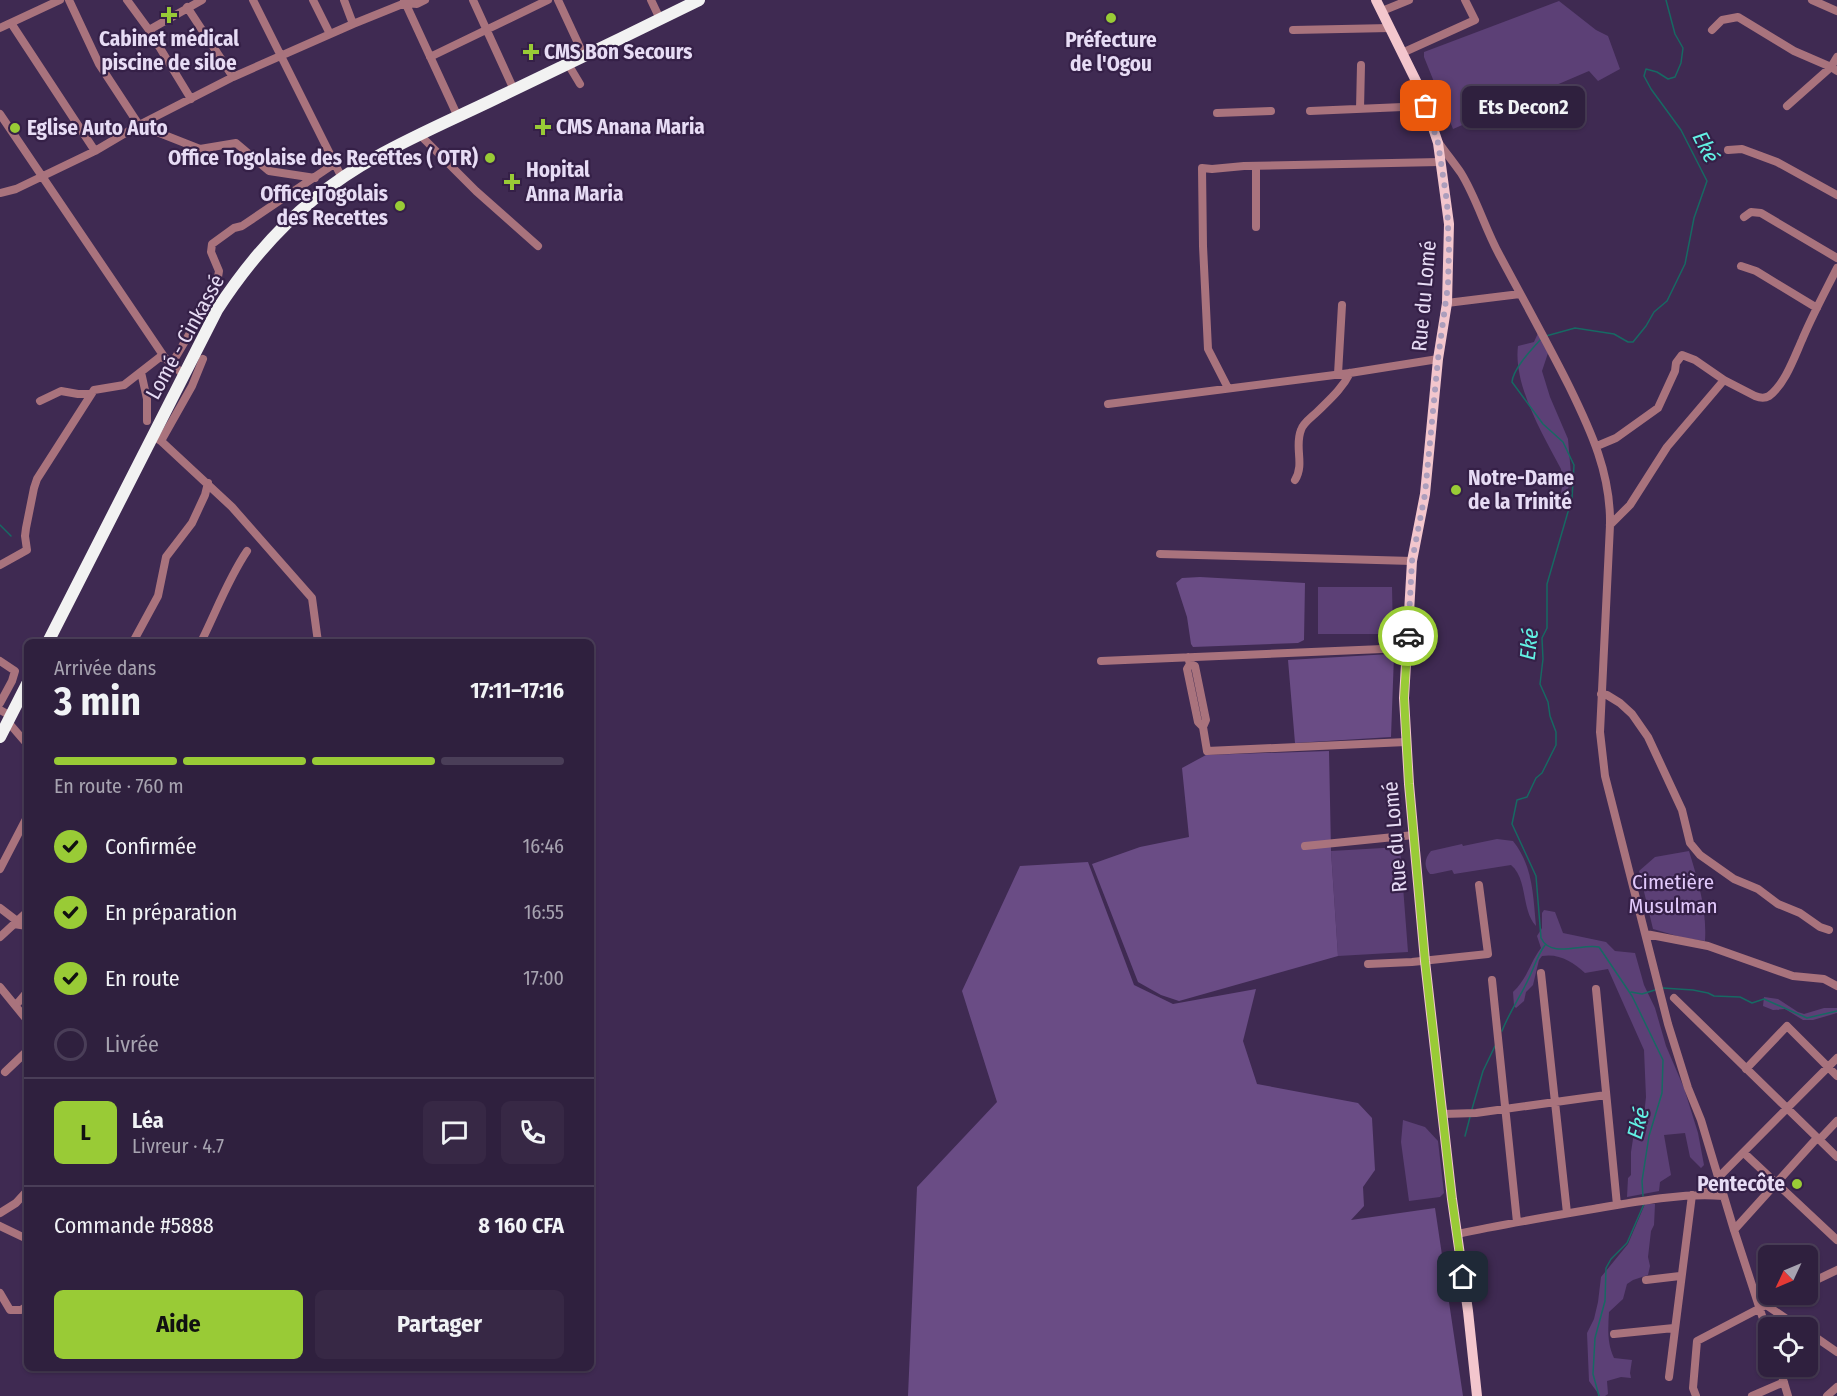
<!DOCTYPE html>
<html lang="fr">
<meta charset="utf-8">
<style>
:root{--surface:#2f203e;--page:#372845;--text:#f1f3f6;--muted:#a7a3b0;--line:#4a3e58;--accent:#99cb36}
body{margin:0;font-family:"Fira Sans Condensed",sans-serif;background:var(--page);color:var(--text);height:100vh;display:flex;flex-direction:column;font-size:22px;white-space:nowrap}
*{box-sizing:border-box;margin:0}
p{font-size:20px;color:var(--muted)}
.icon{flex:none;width:33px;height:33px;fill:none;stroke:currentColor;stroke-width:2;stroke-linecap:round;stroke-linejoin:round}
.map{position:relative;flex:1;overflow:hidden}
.details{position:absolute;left:24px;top:639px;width:570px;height:732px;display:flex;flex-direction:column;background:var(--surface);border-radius:9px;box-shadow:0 2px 4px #0004,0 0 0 2px var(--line)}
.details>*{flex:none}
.needle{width:39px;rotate:226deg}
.tools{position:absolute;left:1758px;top:1245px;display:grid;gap:12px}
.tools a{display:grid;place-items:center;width:60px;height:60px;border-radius:9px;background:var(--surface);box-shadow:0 2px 4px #0004,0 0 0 2px var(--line);font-size:30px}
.pin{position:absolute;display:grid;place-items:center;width:51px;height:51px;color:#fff;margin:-26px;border-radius:12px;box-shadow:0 3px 9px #0006}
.courier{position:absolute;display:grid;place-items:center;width:60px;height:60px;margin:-30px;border:4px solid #99cb36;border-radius:50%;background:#fff;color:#222;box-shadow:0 2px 8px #0007}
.bubble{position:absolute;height:42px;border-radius:9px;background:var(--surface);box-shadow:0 2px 4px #0004,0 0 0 2px var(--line);font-size:20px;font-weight:700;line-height:42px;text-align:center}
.head em{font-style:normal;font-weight:700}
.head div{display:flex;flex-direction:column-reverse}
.head{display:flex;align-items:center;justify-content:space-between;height:102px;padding:0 30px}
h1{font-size:39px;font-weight:700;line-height:45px}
.bar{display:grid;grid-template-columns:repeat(4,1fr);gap:9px 6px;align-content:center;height:72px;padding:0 30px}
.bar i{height:8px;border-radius:4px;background:var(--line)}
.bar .selected{background:var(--accent)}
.bar p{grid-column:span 4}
.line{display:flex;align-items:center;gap:15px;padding:0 30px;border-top:2px solid var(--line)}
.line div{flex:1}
.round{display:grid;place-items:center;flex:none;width:63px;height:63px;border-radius:9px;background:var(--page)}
ol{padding:0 30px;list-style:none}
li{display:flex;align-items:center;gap:18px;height:66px}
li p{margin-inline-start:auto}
li .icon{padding:6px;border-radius:50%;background:var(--accent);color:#111;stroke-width:4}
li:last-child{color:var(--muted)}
li i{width:33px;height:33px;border:3px solid var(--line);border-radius:50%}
.button{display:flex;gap:12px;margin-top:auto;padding:12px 30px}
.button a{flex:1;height:69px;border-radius:9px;background:var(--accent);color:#111;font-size:24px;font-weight:700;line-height:69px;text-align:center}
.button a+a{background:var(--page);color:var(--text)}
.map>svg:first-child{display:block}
.green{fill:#5c4076}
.forest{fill:#6a4c85}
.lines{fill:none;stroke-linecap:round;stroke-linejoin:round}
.stream{stroke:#176963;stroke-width:1.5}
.minor{stroke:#a9737d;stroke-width:8}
.major{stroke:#f3c6cd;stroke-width:10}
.highway{stroke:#f2f2f2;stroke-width:12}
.done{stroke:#ac9ebc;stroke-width:6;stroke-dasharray:0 10.8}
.route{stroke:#99cb36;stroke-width:8}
.poi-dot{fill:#99cb36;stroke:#352047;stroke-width:2}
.labels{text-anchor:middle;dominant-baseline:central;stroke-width:4.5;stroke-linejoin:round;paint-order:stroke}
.poi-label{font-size:21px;font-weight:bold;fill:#e7dcf5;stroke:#352047;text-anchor:start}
.street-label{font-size:21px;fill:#e7dcf5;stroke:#352047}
.park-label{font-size:21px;fill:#e2c9fc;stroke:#352047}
.water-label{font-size:22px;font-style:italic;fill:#62f2e5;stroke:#352047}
</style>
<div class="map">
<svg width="1837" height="1396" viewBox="0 0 1837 1396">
<rect width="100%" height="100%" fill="#3f2a52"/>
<path class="green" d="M 1559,1 L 1596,30 L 1608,36 L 1620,69 L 1598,81 L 1589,71 L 1453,129 L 1424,57 L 1424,52 Z
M 1538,333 L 1548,353 L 1542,371 L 1550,397 L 1568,439 L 1571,474 L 1567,495 L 1561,493 L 1563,480 L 1561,469 C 1543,435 1513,385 1518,346 L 1534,342 Z
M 1318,587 L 1392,587 L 1393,634 L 1318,634 Z
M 1497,839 L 1513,841 C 1533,866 1533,895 1536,926 C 1521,910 1528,879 1511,865 L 1454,874 L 1452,870 L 1433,874 L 1430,874 C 1423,866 1425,858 1431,851 L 1462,844 L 1463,846 Z
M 1400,847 L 1408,952 L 1338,956 L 1331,851 Z
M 1689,851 C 1698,881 1707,909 1705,941 L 1684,938 L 1653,929 L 1639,871 L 1655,857 Z
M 1544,910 L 1555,912 L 1563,933 L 1606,942 L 1615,951 L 1635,953 L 1644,985 L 1655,1008 L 1666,1046 L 1684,1088 L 1698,1133 L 1704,1165 L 1701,1168 L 1690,1157 L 1685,1133 L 1664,1135 L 1671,1175 L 1660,1182 L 1659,1191 L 1627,1197 L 1628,1178 L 1631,1175 L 1631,1152 L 1635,1126 L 1646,1125 L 1647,1117 L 1644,1115 L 1646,1097 L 1644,1050 L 1608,969 L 1585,973 C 1573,962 1559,953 1542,956 L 1539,960 L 1533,985 L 1526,992 L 1524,1001 L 1516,1008 L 1514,1006 L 1513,992 C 1528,978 1529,964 1541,948 L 1537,936 L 1542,928 L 1542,913 Z
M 1764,997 L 1778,999 L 1798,1012 L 1804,1014 L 1824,1008 L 1837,1008 L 1837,1013 L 1813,1020 L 1803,1020 L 1785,1009 L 1773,1010 L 1763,1006 Z
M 1403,1120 L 1425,1127 L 1438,1141 L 1444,1193 L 1440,1197 L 1409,1201 L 1401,1142 Z
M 1645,1204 L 1655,1204 L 1654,1225 L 1651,1231 L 1648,1257 L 1650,1266 L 1648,1275 L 1633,1280 L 1627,1284 L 1623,1299 L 1609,1312 C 1608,1329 1607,1343 1614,1358 L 1632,1360 L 1630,1373 L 1631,1378 L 1621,1377 L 1607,1381 L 1608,1394 L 1605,1396 L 1600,1396 L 1589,1381 L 1587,1333 L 1594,1319 L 1598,1302 L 1601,1277 L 1628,1244 Z"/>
<path class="forest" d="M 1200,577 L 1305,583 L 1304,640 L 1298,643 L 1193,647 L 1191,644 L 1187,617 L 1176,583 L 1182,578 Z
M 1390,654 L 1394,655 L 1391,737 L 1295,743 L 1288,660 Z
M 1329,751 L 1331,851 L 1338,956 L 1179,1001 L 1161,995 L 1138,982 L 1092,864 L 1140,847 L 1189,837 L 1182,768 L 1206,755 Z
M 1088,862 L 1134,985 L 1173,1004 L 1256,989 L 1243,1041 L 1257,1084 L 1358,1103 L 1372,1118 L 1375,1170 L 1363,1187 L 1364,1206 L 1351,1220 L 1435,1208 L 1463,1396 L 908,1396 L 917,1187 L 997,1102 L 962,991 L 1020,866 Z"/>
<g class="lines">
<path class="stream" d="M 1546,336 L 1575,328 L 1614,334 L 1628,342 L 1633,342 L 1646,326 L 1654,312 L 1667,301 L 1685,264 L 1694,218 L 1707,181 L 1681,130 L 1651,89 L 1644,76 L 1646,69 L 1657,72 L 1668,79 L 1675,77 L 1681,63 L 1683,48 L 1675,34 L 1666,0
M 1540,340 C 1531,350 1513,369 1512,382 L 1543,424 L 1563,442 L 1574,465 L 1572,498 L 1547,584 L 1547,628 L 1542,638 L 1543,659 L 1540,684 L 1548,702 L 1550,716 L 1556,732 L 1556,745 L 1542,773 L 1536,778 L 1527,797 L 1517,800 L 1512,824 L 1536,876 L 1541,938 C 1551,959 1582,943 1599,947 L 1632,996 L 1663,1060 L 1662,1093 L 1649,1136 L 1642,1181 L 1643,1196
M 0,525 L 11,536
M 1663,988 L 1693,990 L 1708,993 L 1714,996 L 1740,997 L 1752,1003 L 1764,999 L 1807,1018 L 1837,1011
M 1631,992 L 1642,994 L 1655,990
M 1502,1031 C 1509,1013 1520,997 1528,980 C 1534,968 1537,956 1545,945
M 1472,1109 L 1483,1071 L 1495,1046
M 1465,1136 L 1470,1117
M 1599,1396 L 1593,1374 L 1595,1338 L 1605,1301 L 1606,1268 L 1611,1259 L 1627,1243 L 1644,1204"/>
<path class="minor" d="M 69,0 L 99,64 L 139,125 L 200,149 L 236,143 L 269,171 L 315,178
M 127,0 L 149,30 L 191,99
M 253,0 L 342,178
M 313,0 L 330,34
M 344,0 L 353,24
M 404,0 L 458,117
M 473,0 L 514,90
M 558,0 L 584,56
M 651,0 L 660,19
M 1812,0 L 1837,11
M 187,7 L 233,77
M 1382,11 L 1409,0
M 11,23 L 95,151
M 0,28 L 60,0
M 149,30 L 202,0
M 1293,30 L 1390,28
M 1712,30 L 1722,20 L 1738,17 L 1794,51 L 1831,67 L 1837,71
M 1402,53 L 1475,20 L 1465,0
M 430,57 L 548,0
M 568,64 L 580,84
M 1787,106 L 1831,67 L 1837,57
M 1360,109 L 1361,65
M 1310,111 L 1426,106
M 1217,113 L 1271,111
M 0,114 L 165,358 L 184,375
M 420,135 L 476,191 L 538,246
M 1439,143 C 1446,153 1454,163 1461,173 C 1477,199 1485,229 1500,256 C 1523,299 1547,342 1569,386 C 1591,431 1611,474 1610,525 L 1600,732 L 1605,776 L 1668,1024 L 1688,1088 L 1701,1120 L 1734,1230 L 1768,1334
M 1728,150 L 1742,149 L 1777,162 L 1837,195
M 1256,166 L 1256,227
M 0,193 L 16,189 L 95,151 L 139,125 L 233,77 L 353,24 L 405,3 L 417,4 L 425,0
M 1744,217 L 1751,212 L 1761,213 L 1837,258
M 1741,266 L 1756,271 L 1817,308
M 1447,303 L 1520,294
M 171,365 L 216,289 L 219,271 L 211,252 L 212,244 L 234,228 L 242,226 L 334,164
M 141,372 L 147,399 L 147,421
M 1338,374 L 1342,305
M 1228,388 L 1208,349 L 1203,246 L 1202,168 L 1212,169 L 1244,166 L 1440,162
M 40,401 L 61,391 L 78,394 L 91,394
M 1108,404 L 1350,373 L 1438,359
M 153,436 L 161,441 L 232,507 L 312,598 L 318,642
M 161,441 L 192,386 L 203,359
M 1597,446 L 1616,438 L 1658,408 L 1675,371 L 1676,363 L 1682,355 L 1695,360 L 1724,380 L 1755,396 C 1760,398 1764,399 1769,396 C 1785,384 1794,358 1802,340 C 1812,316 1825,292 1837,268
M 1295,480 C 1305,464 1294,447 1301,430 C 1303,423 1312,417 1317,412 C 1329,400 1342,389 1350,373
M 1610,525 L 1630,505 L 1667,447 L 1724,380
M 1160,554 L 1412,561
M 0,565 L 27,550 L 25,536 L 26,528 L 34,488 L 37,479 L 94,390 L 124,385 L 160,357 L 165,358
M 133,642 L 158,596 L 166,557 L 192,523 L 205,495 L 208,483
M 201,642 C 216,612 228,579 247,551
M 1188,657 L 1190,664 L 1195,666 L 1206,720 L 1203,727 L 1207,751 L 1406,742
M 0,661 L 15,671 L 12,681 L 0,703
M 1101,661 L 1406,648
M 1190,664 L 1187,669 L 1198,722 L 1203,727
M 1601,694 L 1607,695 L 1620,703 L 1632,714 L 1648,737 L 1682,810 L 1690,843 L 1700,855 L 1734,879 L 1758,889 L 1778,904 L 1800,913 L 1820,927 L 1829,930
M 0,710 L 11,716
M 8,722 L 27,744
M 1305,846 L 1414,835
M 0,869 L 27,817
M 0,908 L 17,921
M 14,924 L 27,926
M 1646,934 L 1708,946 L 1793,976 L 1824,979 L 1837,986
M 0,937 L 27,912
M 1368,964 L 1412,962 L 1488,954 L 1479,885
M 1541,973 L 1567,1213
M 1492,980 L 1517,1222
M 0,987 L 27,1020
M 1596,989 L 1617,1205
M 1674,998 L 1837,1157
M 16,1005 L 27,992
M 1746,1069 L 1787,1026 L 1837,1076
M 5,1072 L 27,1051
M 1443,1114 L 1476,1113 L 1606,1095
M 1819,1140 L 1837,1121
M 1744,1153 L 1837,1240
M 1702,1194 L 1837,1058
M 0,1213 L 16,1203 L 27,1191
M 0,1226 L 27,1239
M 1734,1230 L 1817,1138
M 1457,1234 C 1504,1224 1552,1216 1599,1208 C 1640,1201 1681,1193 1723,1196
M 1646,1280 L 1680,1276
M 1808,1284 L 1837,1270
M 0,1293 L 10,1310 L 21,1310 L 27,1306
M 1766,1305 L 1800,1328
M 1808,1332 L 1837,1352
M 1614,1334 L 1674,1328
M 1779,1366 L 1788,1396
M 1669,1377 L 1692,1195
M 1696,1396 L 1693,1388 L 1697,1341 L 1787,1294
M 1752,1396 L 1784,1382
M 1827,1396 L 1837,1387"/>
<path class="major" d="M 1376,0 L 1420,89 L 1438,143 L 1449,224 L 1447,303 L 1438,359 L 1425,494 L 1412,561 L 1404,698 L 1409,784 L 1425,961 L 1452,1199 L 1468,1311 L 1477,1396"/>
<path class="highway" d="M 48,642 L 217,310 C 257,248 310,193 376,157 C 417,134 460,116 503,95 C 568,64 634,32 699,0
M 0,737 L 27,684"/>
</g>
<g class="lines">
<path class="done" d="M 1408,636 L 1412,561 L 1425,494 L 1438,359 L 1448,285 L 1449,249 L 1447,202 L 1438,143 L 1426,106"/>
<path class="route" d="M 1408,636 L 1404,698 L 1409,784 L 1425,961 L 1452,1199 L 1463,1277"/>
</g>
<g class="poi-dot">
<path d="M166 6h6v6h6v6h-6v6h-6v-6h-6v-6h6z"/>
<circle cx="1111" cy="18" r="6"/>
<path d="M528 43h6v6h6v6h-6v6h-6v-6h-6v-6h6z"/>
<path d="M540 118h6v6h6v6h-6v6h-6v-6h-6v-6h6z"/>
<circle cx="15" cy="128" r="6"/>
<circle cx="490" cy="158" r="6"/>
<path d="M509 173h6v6h6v6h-6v6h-6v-6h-6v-6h6z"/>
<circle cx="400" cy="206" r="6"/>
<circle cx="1456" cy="490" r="6"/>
<circle cx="1797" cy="1184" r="6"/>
</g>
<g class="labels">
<g class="poi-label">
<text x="169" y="39" text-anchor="middle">Cabinet médical<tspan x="169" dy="24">piscine de siloe</tspan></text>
<text x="1111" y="40" text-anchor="middle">Préfecture<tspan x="1111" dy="24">de l'Ogou</tspan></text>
<text x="544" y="52">CMS Bon Secours</text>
<text x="556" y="127">CMS Anana Maria</text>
<text x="27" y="128">Eglise Auto Auto</text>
<text x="478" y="158" text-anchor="end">Office Togolaise des Recettes ( OTR)</text>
<text x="526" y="170">Hopital<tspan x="526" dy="24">Anna Maria</tspan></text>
<text x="388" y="194" text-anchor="end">Office Togolais<tspan x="388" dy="24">des Recettes</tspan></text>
<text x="1468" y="478">Notre-Dame<tspan x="1468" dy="24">de la Trinité</tspan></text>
<text x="1785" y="1184" text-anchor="end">Pentecôte</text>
</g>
<g class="street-label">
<text transform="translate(1424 296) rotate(-85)">Rue du Lomé</text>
<text transform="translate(185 337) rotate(-61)">Lomé - Cinkassé</text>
<text transform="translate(1395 837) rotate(-95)">Rue du Lomé</text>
</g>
<g class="park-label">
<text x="1673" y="882">Cimetière<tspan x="1673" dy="24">Musulman</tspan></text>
</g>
<g class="water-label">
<text transform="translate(1706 147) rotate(63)">Eké</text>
<text transform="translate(1529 644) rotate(-83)">Eké</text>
<text transform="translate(1638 1123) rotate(-75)">Eké</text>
</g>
</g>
</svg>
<div class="tools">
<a><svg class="needle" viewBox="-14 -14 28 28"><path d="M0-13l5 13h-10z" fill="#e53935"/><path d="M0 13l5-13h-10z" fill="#a7a3b0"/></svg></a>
<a><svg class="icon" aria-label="locate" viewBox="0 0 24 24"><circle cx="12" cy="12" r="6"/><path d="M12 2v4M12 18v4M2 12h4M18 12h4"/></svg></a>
</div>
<div class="pin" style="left:1426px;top:106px;background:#ea580c"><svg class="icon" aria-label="bag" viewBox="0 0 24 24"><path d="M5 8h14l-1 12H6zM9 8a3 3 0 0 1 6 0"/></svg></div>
<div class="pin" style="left:1463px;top:1277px;background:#1f2937"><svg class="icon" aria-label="home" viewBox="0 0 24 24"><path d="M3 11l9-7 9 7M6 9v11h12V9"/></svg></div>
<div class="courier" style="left:1408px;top:636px"><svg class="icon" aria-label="car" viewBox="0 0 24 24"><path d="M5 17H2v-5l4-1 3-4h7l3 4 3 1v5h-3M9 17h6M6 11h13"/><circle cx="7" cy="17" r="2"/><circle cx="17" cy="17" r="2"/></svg></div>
<div class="bubble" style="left:1462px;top:86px;width:123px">Ets Decon2</div>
<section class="details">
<div class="head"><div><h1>3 min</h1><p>Arrivée dans</p></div><em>17:11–17:16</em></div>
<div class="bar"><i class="selected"></i><i class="selected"></i><i class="selected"></i><i></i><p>En route · 760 m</p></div>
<ol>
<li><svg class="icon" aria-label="check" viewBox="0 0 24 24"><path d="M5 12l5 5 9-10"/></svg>Confirmée<p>16:46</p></li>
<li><svg class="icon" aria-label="check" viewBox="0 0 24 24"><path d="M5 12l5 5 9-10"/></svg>En préparation<p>16:55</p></li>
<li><svg class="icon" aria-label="check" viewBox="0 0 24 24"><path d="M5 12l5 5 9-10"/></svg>En route<p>17:00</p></li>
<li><i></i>Livrée</li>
</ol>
<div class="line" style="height:108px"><b class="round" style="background:var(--accent);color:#111">L</b><div><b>Léa</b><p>Livreur · 4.7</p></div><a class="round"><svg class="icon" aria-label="chat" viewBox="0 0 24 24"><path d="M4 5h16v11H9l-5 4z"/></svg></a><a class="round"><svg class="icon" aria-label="phone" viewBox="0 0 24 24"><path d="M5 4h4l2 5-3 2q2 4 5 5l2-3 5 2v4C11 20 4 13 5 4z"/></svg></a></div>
<div class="line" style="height:78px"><div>Commande #5888</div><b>8 160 CFA</b></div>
<div class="button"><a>Aide</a><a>Partager</a></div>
</section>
</div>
